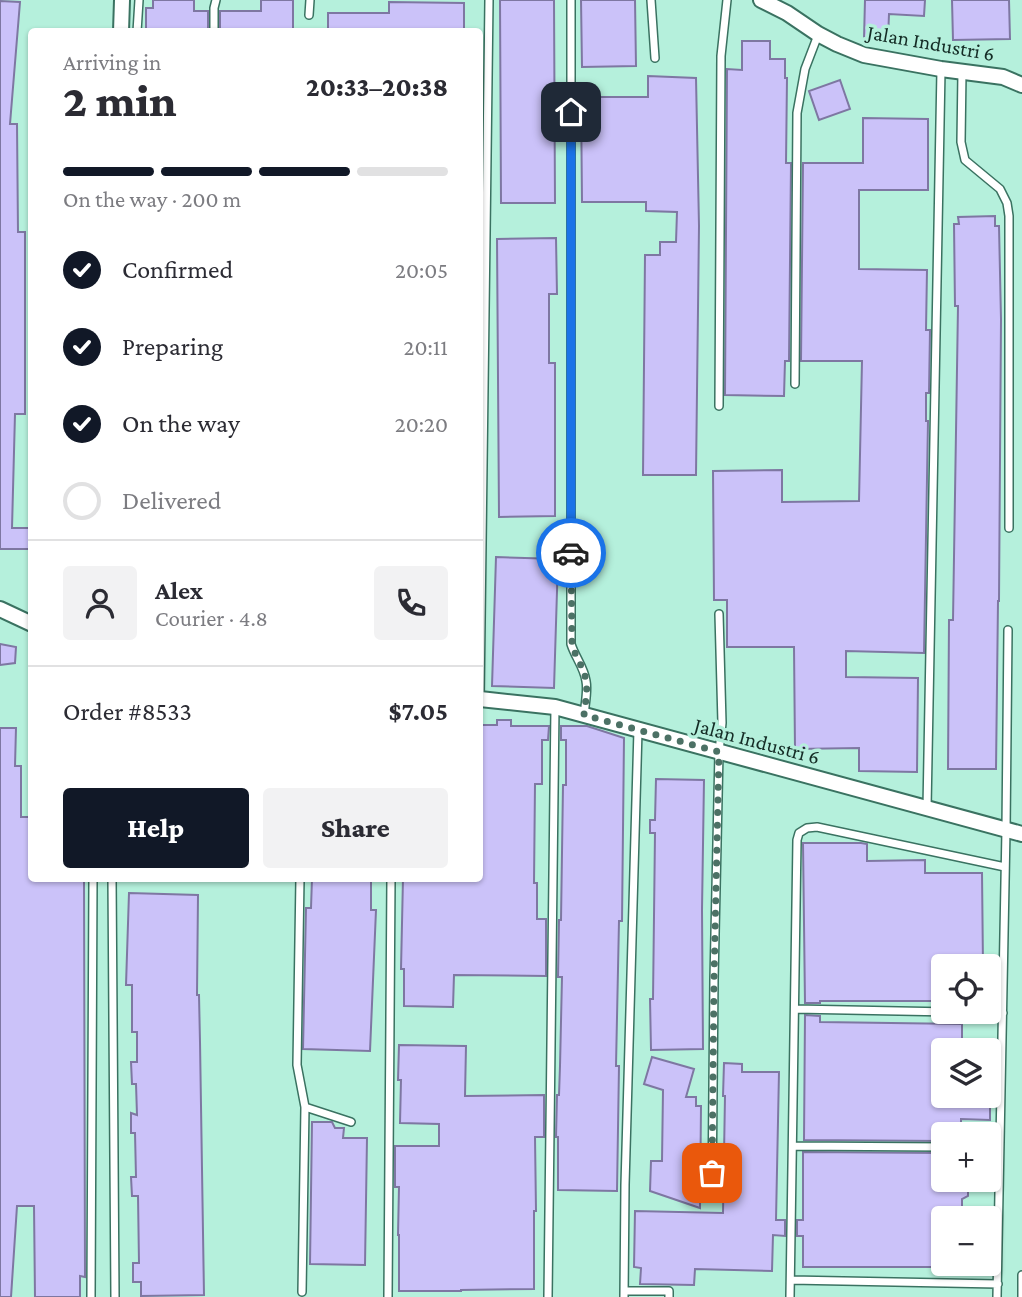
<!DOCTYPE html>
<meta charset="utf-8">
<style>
:root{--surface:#fff;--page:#f2f2f3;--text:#2b2b33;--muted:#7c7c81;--line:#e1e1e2;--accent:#111827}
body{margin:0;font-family:"Crimson Pro",serif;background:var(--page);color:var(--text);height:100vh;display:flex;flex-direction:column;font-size:26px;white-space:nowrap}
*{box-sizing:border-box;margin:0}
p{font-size:23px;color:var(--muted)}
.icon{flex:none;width:38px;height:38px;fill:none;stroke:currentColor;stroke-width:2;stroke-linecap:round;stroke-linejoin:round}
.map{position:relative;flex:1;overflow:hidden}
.details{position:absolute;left:28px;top:28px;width:455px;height:854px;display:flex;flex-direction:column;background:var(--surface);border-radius:7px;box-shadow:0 2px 5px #0004}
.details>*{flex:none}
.tools{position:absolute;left:931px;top:954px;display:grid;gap:14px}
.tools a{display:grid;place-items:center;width:70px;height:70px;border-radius:7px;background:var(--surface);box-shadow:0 2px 5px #0004;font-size:35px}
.pin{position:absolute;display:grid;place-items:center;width:60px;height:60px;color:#fff;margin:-30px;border-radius:14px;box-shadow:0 4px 10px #0006}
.courier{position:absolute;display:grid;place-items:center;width:70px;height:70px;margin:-35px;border:5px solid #1a73e8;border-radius:50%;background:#fff;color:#222;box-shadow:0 2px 9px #0007}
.overview em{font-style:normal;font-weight:800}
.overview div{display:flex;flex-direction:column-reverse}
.overview{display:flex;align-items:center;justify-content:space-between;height:119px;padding:0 35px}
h1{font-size:46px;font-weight:800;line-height:52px}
.bar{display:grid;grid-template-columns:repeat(4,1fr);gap:10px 7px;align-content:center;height:84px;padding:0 35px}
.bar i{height:9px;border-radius:5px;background:var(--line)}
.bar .current{background:var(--accent)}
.bar p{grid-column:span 4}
.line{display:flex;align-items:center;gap:18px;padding:0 35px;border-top:2px solid var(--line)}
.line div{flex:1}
.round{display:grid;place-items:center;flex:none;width:74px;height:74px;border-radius:7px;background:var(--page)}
ol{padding:0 35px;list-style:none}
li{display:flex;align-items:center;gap:21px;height:77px}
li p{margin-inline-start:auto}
li .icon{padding:7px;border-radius:50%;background:var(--accent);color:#fff;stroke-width:4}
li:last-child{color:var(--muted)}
li i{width:38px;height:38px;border:4px solid var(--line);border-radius:50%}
.cta{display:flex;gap:14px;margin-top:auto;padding:14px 35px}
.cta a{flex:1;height:80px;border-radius:7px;background:var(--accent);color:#fff;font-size:28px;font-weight:800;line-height:80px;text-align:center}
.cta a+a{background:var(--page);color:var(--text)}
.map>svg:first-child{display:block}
.building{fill:#cbc2f9;stroke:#7e77a2;stroke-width:2}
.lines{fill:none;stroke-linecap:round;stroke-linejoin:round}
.lane-casing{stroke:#3a7261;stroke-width:10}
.street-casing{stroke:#3a7261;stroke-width:18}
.lane{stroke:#fff;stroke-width:7}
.street{stroke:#fff;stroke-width:14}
.done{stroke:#4c7165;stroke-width:7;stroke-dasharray:0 12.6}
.route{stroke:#1a73e8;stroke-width:9}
.labels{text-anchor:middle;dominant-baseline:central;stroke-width:7;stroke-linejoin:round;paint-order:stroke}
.street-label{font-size:21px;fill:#142c25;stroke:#b5f0dc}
</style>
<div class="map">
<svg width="1022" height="1297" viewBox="0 0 1022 1297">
<rect width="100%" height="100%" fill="#b5f0dc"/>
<path class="building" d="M 153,0 L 194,0 L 194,11 L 208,11 L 208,32 L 146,32 L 146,8 L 153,8 Z
M 261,0 L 293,0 L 293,32 L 220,32 L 220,11 L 261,11 Z
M 500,0 L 554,0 L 555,203 L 501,203 Z
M 581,0 L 635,0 L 636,66 L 582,67 Z
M 865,0 L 925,0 L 924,16 L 889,14 L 888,39 L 864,39 Z
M 952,0 L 1009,0 L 1010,39 L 953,40 Z
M 0,1 L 20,2 L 10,124 L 17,124 L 18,232 L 25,232 L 25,414 L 15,414 L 12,528 L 32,528 L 32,549 L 0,549 Z
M 389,2 L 464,3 L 464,32 L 328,32 L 328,13 L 389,13 Z
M 742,41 L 770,41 L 770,59 L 785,59 L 785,78 L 787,78 L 786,163 L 791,163 L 789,361 L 785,361 L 784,396 L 725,395 L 727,69 L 742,70 Z
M 648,76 L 696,78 L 699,226 L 696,475 L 643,475 L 645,255 L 660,255 L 660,242 L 676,242 L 677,212 L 646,211 L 646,202 L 582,202 L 581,97 L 648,97 Z
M 840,80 L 850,109 L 819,120 L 809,91 Z
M 863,118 L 928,119 L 928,190 L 859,190 L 859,269 L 927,270 L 926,330 L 930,330 L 929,393 L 926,393 L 926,421 L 928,421 L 924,653 L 846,651 L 846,677 L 918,678 L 917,772 L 859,771 L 859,748 L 795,749 L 794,647 L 727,647 L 727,600 L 714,600 L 713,471 L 782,470 L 782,502 L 859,501 L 862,361 L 801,361 L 803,163 L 863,163 Z
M 995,216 L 995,226 L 999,226 L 1001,319 L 999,601 L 998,601 L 996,769 L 948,769 L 949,620 L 953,620 L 958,306 L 955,306 L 954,224 L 959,224 L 958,217 Z
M 556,238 L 557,294 L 549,294 L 549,363 L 555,363 L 555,516 L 499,517 L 497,239 Z
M 496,557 L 558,559 L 554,688 L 492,686 Z
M 0,644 L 16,647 L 15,663 L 0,665 Z
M 497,720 L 511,720 L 511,726 L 549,726 L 548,740 L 542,740 L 542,784 L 535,784 L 534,883 L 537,883 L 537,919 L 546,919 L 546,976 L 454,975 L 453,1007 L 404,1006 L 404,969 L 401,969 L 403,878 L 480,878 L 480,725 L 497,725 Z
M 561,726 L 587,726 L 624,738 L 622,921 L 619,921 L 616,1066 L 619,1066 L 617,1191 L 558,1190 L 558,1137 L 556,1137 L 557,1095 L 559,1095 L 560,1066 L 562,977 L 558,977 L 559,920 L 561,920 L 563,785 L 566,785 L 566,740 L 561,740 Z
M 0,728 L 16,728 L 15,766 L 21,766 L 21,817 L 32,817 L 32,878 L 84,878 L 85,1277 L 80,1276 L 80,1297 L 35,1297 L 34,1206 L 17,1206 L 11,1297 L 0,1297 Z
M 656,779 L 704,780 L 702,910 L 703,1049 L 651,1050 L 650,999 L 653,999 L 655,833 L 650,833 L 650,820 L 655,820 Z
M 803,843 L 861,843 L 867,844 L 867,861 L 925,860 L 925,873 L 982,873 L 983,966 L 943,966 L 943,1001 L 820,1001 L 820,1003 L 805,1003 Z
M 312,878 L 371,878 L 371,910 L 376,910 L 370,1051 L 303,1049 L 306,908 L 311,908 Z
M 129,893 L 198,895 L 197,995 L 199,995 L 200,1042 L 204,1295 L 141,1296 L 141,1282 L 133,1282 L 133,1263 L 139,1263 L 138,1196 L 132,1196 L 131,1177 L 136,1177 L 135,1133 L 131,1133 L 131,1113 L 137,1115 L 136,1084 L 132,1084 L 131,1062 L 137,1062 L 137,1032 L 132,1032 L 132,985 L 126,985 Z
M 805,1015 L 820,1016 L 820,1022 L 962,1024 L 962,1050 L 943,1050 L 943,1096 L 961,1096 L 961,1100 L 990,1100 L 990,1120 L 961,1119 L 961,1134 L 943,1134 L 943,1141 L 804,1140 Z
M 399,1045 L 466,1046 L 465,1096 L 544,1095 L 544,1137 L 535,1137 L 536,1211 L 534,1211 L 534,1289 L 461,1290 L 461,1291 L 399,1291 L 399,1235 L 398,1235 L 399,1187 L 395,1187 L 395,1146 L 439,1146 L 439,1124 L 400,1123 L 401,1080 L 398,1080 Z
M 652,1057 L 694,1069 L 686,1097 L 696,1097 L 696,1106 L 701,1106 L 700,1208 L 650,1191 L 651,1161 L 662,1161 L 663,1090 L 644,1084 Z
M 724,1063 L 742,1064 L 742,1072 L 779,1072 L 776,1220 L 785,1220 L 785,1236 L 773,1235 L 772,1271 L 695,1269 L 694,1285 L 640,1284 L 641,1268 L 634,1267 L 635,1211 L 723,1213 L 725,1096 L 723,1096 Z
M 312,1122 L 332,1122 L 335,1128 L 344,1128 L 343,1138 L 367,1138 L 365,1265 L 310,1264 Z
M 803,1152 L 943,1153 L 943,1180 L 968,1180 L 968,1196 L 962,1199 L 962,1218 L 943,1218 L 943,1267 L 803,1267 L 803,1236 L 797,1236 L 797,1220 L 803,1220 Z"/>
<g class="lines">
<g class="lane-casing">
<path id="lane" d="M 571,0 L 571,644 C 575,657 584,667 586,681 C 588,691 585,704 584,715
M 651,0 L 655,58
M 309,15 L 310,0
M 137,32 L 139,0
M 214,32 L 214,8 L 216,0
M 962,72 L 961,142 L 965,160 L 1000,189 L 1007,203 L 1009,216 L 1009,528
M 795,384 L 797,113 L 805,69 L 818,35
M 719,406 L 721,56 L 727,0
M 480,698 L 489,0
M 927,808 L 941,70
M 112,878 L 115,1297
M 300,878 L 297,1065 L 305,1107 L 302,1292
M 795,1009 L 1003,1013
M 305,1107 L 351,1122
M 793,1146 L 943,1147
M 712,1197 L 714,980 L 719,752 L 722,723 L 719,614
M 791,1280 L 998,1284
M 624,1291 L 669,1291 L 669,1297
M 91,1297 L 93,878
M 388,1297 L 391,878
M 548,1297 L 555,707
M 624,1297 L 625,1185 L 638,730
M 790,1297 L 797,840 L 799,833 L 807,828 L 817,827 L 1005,867
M 997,1297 L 1006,830 L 1008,630
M 1022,1297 L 1022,1275"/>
</g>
<g class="street-casing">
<path id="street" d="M 761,0 L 787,13 L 818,34 L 837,44 L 864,55 L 941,69 L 1003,77 L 1022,85
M 121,32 L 122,0
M 0,609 L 32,624
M 480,699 L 555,707 L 1022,834"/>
</g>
<use href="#lane" class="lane"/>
<use href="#street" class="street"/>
</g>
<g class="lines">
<path class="done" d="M 571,553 L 572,644 C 575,657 584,667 586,681 C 588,691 585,704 584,715 L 719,752 L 714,980 L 712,1173"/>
<path class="route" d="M 571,112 L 571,553"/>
</g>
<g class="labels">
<g class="street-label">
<text transform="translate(931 43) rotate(10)">Jalan Industri 6</text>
<text transform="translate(757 741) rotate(15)">Jalan Industri 6</text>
</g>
</g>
</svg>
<div class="tools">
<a><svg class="icon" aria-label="locate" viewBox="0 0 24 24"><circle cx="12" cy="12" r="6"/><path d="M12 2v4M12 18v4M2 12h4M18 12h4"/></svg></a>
<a><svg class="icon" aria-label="layers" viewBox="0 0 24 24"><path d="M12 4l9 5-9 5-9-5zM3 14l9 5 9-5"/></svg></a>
<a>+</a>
<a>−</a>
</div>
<div class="pin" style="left:712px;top:1173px;background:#ea580c"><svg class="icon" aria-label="bag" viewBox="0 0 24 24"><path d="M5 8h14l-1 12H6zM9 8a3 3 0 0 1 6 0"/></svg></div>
<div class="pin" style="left:571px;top:112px;background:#1f2937"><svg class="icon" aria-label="home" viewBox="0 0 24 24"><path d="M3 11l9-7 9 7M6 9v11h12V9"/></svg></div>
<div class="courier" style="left:571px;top:553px"><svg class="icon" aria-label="car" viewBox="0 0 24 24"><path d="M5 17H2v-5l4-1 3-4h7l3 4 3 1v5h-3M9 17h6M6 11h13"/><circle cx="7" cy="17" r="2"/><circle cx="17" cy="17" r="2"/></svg></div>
<section class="details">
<div class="overview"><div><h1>2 min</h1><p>Arriving in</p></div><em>20:33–20:38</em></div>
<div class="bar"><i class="current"></i><i class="current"></i><i class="current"></i><i></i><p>On the way · 200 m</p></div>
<ol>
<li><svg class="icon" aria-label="check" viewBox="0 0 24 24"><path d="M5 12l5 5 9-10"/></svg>Confirmed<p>20:05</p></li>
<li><svg class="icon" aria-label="check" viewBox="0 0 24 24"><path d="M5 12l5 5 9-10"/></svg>Preparing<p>20:11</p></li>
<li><svg class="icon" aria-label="check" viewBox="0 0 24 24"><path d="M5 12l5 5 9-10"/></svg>On the way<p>20:20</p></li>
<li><i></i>Delivered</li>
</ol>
<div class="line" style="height:126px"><a class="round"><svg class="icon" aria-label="person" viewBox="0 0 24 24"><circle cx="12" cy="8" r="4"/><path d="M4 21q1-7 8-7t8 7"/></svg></a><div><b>Alex</b><p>Courier · 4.8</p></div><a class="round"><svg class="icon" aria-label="phone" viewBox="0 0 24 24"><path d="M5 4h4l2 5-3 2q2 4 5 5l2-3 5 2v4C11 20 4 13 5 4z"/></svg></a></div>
<div class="line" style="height:91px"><div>Order #8533</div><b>$7.05</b></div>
<div class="cta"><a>Help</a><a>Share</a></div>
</section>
</div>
